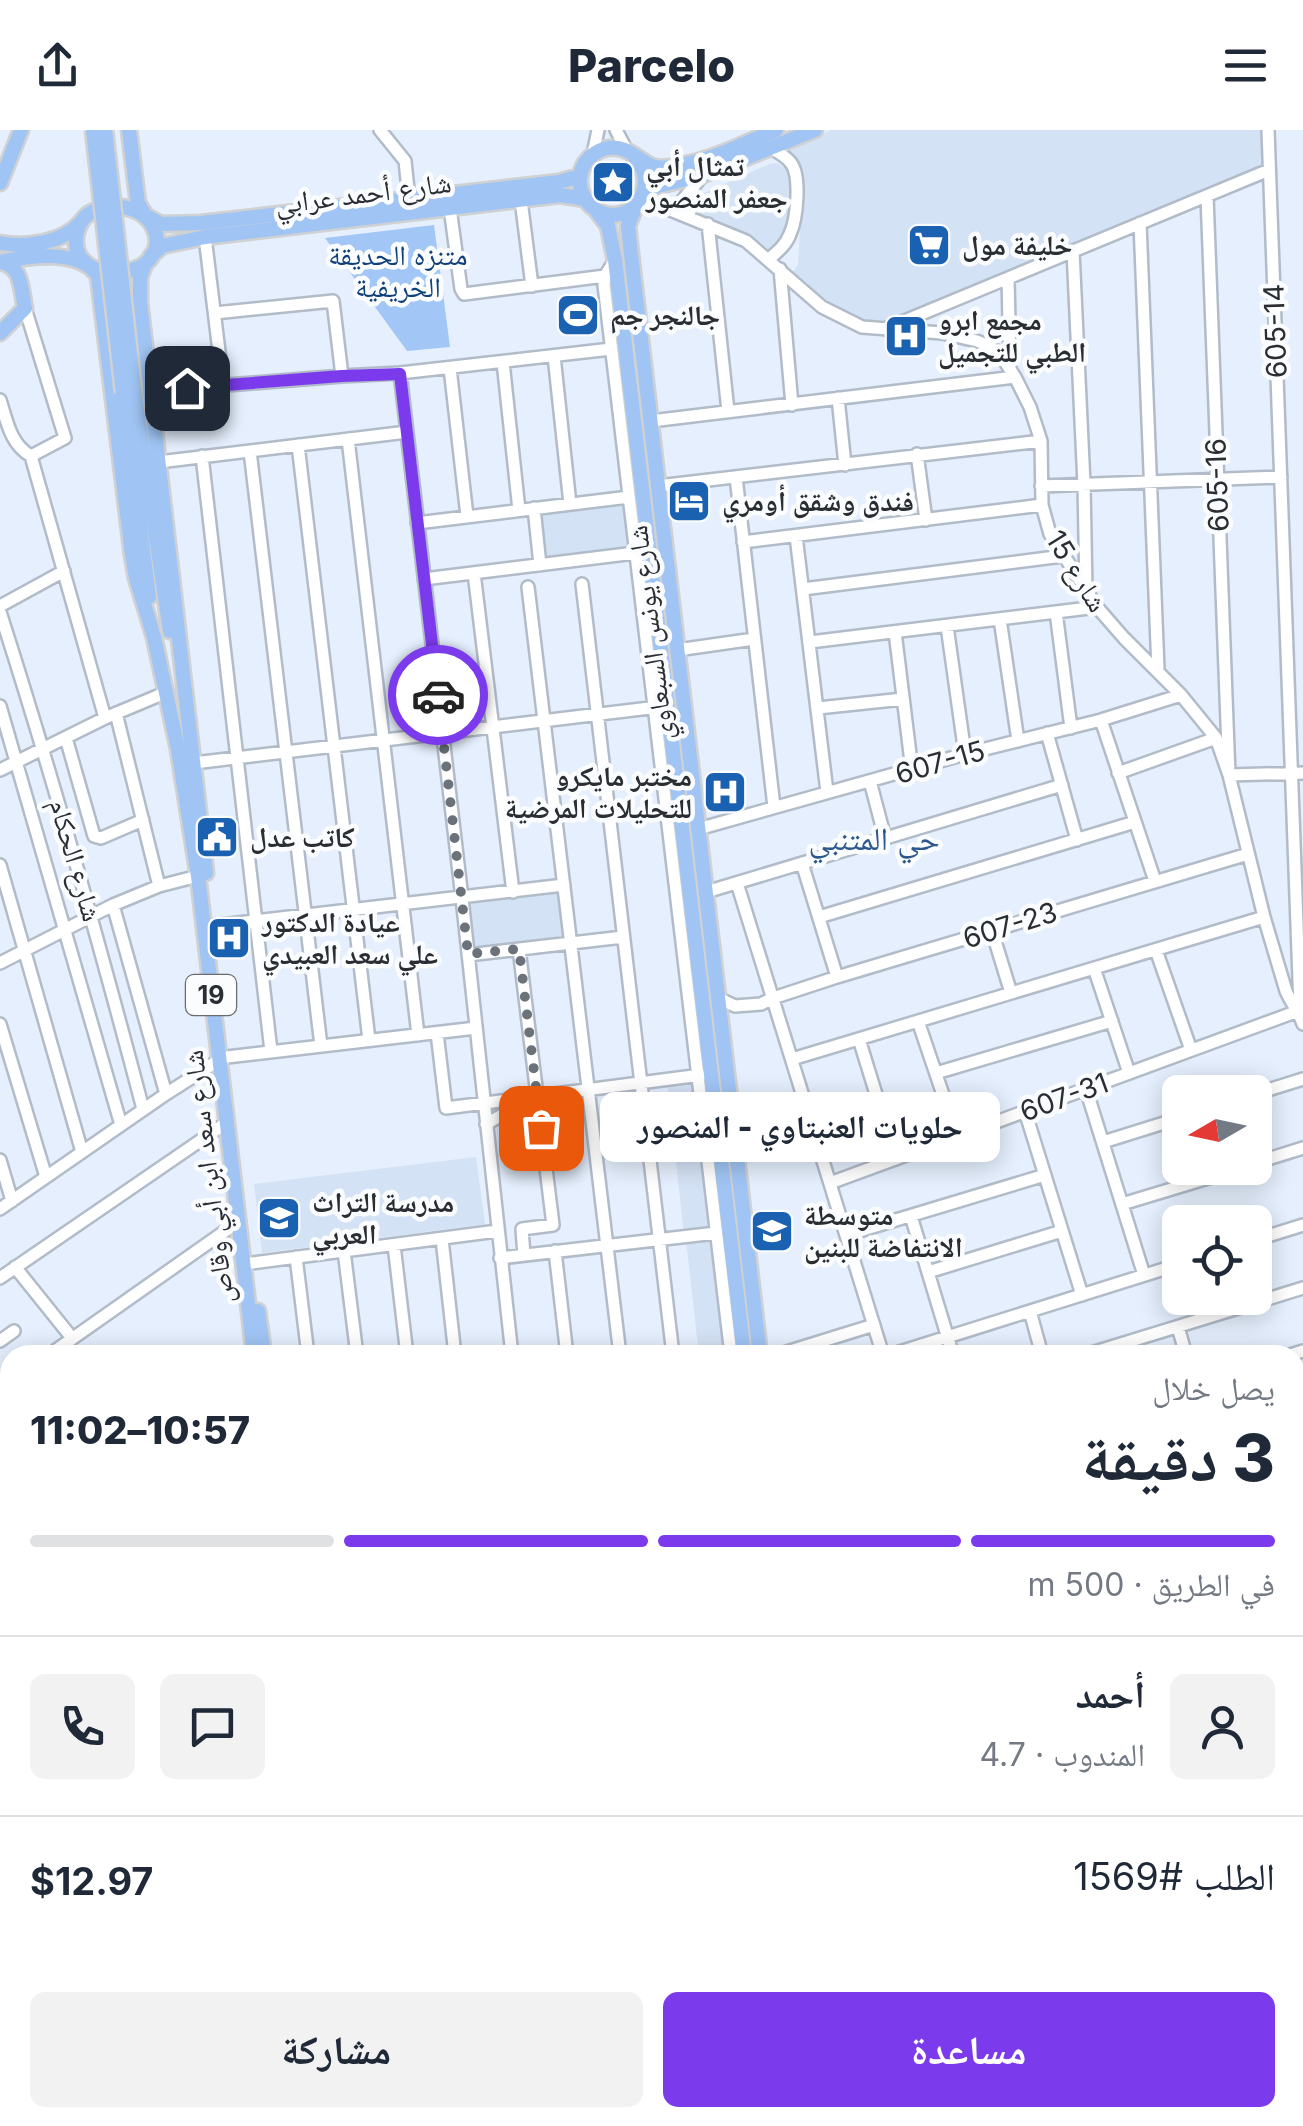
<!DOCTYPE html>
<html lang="ar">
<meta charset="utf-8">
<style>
:root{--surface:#fff;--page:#f2f2f3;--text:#1f2937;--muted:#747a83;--line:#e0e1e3;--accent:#7c3aed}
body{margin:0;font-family:Inter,"Noto Naskh Arabic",sans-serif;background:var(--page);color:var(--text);direction:rtl;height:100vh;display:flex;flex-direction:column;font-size:38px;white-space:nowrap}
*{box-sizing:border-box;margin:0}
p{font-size:32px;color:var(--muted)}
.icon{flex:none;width:55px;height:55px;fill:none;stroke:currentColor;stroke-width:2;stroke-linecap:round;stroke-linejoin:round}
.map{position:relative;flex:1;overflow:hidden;direction:ltr}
.drawer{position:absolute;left:0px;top:1215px;width:1305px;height:782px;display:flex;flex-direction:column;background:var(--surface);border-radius:30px 30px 0 0;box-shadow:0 5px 25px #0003;direction:rtl}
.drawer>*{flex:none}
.needle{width:65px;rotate:261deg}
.tools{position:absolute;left:1162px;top:945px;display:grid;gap:20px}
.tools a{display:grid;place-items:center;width:110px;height:110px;border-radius:15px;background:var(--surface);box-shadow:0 5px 25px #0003;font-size:50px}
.pin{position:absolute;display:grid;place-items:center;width:85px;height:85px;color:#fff;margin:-42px;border-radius:20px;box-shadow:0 5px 15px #0006}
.courier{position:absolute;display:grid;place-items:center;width:100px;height:100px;margin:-50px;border:8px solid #7c3aed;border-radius:50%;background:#fff;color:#222;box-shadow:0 2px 12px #0007}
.bubble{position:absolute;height:70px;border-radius:15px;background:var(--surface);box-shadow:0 5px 25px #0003;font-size:32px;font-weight:800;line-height:70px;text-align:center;direction:rtl}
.head em{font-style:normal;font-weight:800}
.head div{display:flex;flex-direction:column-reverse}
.head{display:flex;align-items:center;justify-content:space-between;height:170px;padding:0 30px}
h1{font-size:65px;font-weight:800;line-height:75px}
.bar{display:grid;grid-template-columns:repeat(4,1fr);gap:15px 10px;align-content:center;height:120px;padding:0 30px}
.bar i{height:12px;border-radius:8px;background:var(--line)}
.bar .on{background:var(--accent)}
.bar p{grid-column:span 4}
.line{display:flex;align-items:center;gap:25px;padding:0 30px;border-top:2px solid var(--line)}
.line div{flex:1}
.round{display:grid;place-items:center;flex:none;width:105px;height:105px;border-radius:15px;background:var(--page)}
.primary-button{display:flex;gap:20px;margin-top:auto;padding:20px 30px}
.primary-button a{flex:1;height:115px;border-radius:15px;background:var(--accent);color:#fff;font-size:40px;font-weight:800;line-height:115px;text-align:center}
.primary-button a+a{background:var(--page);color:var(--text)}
header{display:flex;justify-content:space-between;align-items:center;height:130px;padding:0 30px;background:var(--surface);font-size:45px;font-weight:800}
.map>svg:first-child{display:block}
.built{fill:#d4e2f5}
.green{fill:#a2c7f7}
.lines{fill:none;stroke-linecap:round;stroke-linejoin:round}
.minor-casing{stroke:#b2bcc9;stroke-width:16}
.major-casing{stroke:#d0d1d2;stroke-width:19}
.highway-casing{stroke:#d0d1d2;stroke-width:20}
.minor{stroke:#fff;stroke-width:11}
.major{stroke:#a0c5f4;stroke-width:14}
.highway{stroke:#619fed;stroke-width:15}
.major-bridge-casing{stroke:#d0d1d2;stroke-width:19;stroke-linecap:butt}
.major-bridge{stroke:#a0c5f4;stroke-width:14}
.done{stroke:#6b727a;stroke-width:10;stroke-dasharray:0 18}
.route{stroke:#7c3aed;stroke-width:12}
.labels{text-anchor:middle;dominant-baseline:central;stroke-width:9;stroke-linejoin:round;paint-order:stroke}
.shield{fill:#fafcfe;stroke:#686c70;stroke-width:2.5}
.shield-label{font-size:25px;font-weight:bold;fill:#2a2e33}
.poi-label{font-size:28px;font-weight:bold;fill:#2a2e33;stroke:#fafcfe;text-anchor:start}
.street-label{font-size:28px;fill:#2a2e33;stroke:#fafcfe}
.park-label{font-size:28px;fill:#0f4078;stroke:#fafcfe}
.quarter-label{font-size:32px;fill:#2d588e;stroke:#fafcfe}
</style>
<header><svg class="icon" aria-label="menu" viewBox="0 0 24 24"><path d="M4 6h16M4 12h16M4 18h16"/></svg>Parcelo<svg class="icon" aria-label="share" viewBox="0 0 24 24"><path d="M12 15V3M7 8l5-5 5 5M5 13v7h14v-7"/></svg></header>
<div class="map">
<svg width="1303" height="1996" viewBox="0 0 1303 1996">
<rect width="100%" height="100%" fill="#e5effd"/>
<path class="built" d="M 831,0 L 1265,0 L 1266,36 L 911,183 L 876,192 L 864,191 L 824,171 L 790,146 L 798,135 L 803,47 L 787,19 Z
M 777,33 L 791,41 L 790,85 L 789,96 L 777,114 L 770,120 L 741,100 L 739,103 L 702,88 L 691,69 L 769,34 Z
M 629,367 L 635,423 L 540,435 L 534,378 Z
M 561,758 L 567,810 L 472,821 L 466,770 Z
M 694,949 L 712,1100 L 684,1104 L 667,951 Z
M 476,1027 L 485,1094 L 262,1123 L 254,1054 Z
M 713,1107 L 729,1225 L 699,1225 L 686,1110 Z
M 10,1626 L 10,1845 L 0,1846 L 0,1627 Z
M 1300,1832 L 1303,1836 L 1302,1980 L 1295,1957 L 1295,1835 Z"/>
<path class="green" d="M 434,95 L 450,217 L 407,221 L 325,108 Z"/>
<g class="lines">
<g class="minor-casing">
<path id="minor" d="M 380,0 L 405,31 L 409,69
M 616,0 L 627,21
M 593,24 L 598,0
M 1207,66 L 1229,645 L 1303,643
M 641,68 L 746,111 L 822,177 L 862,197 L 942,203 L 977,211 L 991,217 L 1000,224 L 1015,247 L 1030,277 L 1041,311 L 1042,375 L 1050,404 L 1097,477 L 1124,508 L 1181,565 L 1216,608 L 1229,645 L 1264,787 L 1286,861 C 1291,873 1299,881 1303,894
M 521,70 L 532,156
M 450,78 L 461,159 L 464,164 L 605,146
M 690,86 L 683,77 L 682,71 L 703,45
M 1140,93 L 1158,539
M 708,94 L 728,281
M 205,107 L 223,254
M 1073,121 L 1084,354 L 1086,460
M 769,129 C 777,122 786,115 790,104 C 797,89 801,46 791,33 C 786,26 778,23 772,18
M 615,130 L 605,146 L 604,155 L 731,1225
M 780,139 L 792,275
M 1008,148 L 1010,238
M 25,178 L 65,308 L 31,326
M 215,183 L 333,171 L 342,246
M 885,199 L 1269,40
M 554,226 L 570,374
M 503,232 L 519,380
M 450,238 L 467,386
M 400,243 L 462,768 L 512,1225
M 151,261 L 342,246 L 400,243 L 611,219
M 838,268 L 845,335
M 0,270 C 7,291 10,314 31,326
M 651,291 L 1015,247
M 348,309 L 418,905
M 298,315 L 369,910
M 250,321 L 321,916
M 917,324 L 926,390
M 31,326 L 105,588
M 202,326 L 271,921
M 159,332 L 407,302
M 736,347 L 774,677
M 658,356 L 1041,311
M 1041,356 L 1281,347
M 534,378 L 540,435
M 417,393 L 629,367
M 796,406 L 827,662
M 743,412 L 1042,375
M 474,443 L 513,762
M 424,449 L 635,423
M 582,454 L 673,1225
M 528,457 L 620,1225
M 803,459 L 1063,426
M 0,476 L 64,441
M 0,482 C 53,647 99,812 143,979
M 1056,482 L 1071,598
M 1000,489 L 1018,611
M 947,496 L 965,624
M 895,502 L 912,640
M 810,512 L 1097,477
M 677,520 L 754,509
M 0,576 L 121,995
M 818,578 L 903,569
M 116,583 L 159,756
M 1101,590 L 1155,751
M 1047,603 L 1077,710
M 66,608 L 94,706 L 101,708 L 143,690
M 194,633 L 658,577
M 0,640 L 105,588 L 167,562
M 1118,643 L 1216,608
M 870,651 L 885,708
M 698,699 L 965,624 L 1101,590 L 1181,565
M 802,733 L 837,847
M 0,735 L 82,1022
M 737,753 L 883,1225
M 706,762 L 1062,655
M 113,775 L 166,964
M 819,787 L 1135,692
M 212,796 L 564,755
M 992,801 L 1011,863
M 519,819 L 553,1095 L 522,1099 L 524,1125
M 1156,820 L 1191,920
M 468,825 L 623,807
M 0,833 L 113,775 L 159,756 L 198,746
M 1094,838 L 1129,943
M 718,868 L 735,876 L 761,874 L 773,868 L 837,847 L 1248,724
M 918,891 L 957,1006
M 0,894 L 46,1047
M 437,903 L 446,978 L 701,945
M 859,909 L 896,1029
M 227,927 L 476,898
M 792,929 L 1264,787
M 936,943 L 1112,891
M 1086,959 L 1144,1145
M 1255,964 L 1303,949
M 1025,981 L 1082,1165
M 486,994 L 529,970
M 1103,1012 L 1180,988
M 735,1015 L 812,994
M 0,1030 L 12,1071
M 1255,1033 L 1303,1018
M 830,1053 L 1298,881 L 1300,877 L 1268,0
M 1122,1074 L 1241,1038
M 0,1079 L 166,964 L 219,930
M 911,1086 L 953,1225
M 846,1105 L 1045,1045
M 442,1109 L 455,1225
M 1255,1110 L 1303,1095
M 394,1115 L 407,1225
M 344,1121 L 357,1225
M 555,1121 L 567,1225
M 296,1127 L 308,1225
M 500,1128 L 716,1103
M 252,1133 L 497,1101
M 15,1137 L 72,1208
M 928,1142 L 1062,1101
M 0,1148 L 226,993
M 1219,1168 L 1223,1182
M 1030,1181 L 1042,1225
M 1178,1197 L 1186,1225
M 0,1211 L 14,1201
M 49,1225 L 238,1092
M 777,1225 L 874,1195
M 890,1225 L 1180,1134
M 1085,1225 L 1303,1158
M 1290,1225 L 1303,1221
M 0,1263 L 10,1255
M 1295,1268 L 1303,1266
M 1295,1326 L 1303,1323
M 0,1373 L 10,1366
M 1295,1374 L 1303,1373
M 0,1468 L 10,1499
M 0,1516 L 10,1515
M 1295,1543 L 1303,1568
M 1295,1595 L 1303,1621
M 1295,1670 L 1303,1666
M 1295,1723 L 1303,1718
M 1295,1765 L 1303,1761
M 1295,1797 L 1303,1822
M 0,1853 L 10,1852
M 0,1908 L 10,1907
M 0,1964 L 10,1962
M 89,1988 L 89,1996
M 400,1988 L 401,1996
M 452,1988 L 453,1996
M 504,1988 L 505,1996
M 557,1988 L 558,1996
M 630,1988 L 631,1996
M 682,1988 L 683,1996
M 735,1988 L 736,1996
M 823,1988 L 824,1996
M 927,1988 L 928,1996
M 985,1988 L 986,1996
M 1023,1988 L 1025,1996
M 1062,1988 L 1065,1996
M 1123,1988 L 1126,1996
M 1183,1988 L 1186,1996
M 1242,1988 L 1245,1996
M 190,1996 L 219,1993 L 226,1988
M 745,1996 L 762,1988
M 1267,1996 L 1295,1988"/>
</g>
<g class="major-casing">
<path id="major" d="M 129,0 L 138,73 L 144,83
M 632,24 C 667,58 623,105 591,76 C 583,69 579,58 580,48 C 582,26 605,12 625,20 C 635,24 642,32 652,36 C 661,40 672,37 682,35 C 715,29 745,13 776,0
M 0,53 L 21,0
M 645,59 L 703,45 L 815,0
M 636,75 L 628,96 L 632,133 L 760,1225
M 120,77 C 152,78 172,115 142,136 C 134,141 122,142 112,142 C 98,142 86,137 79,125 C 73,113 76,98 84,88 C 93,78 107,78 120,77 Z
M 595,79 L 608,96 L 615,130 L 744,1225
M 148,87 L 161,94 L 201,93 L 559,52 L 580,46
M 0,113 C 26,118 62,113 80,93
M 151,126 L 162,116 L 205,107 L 560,65 L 585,69
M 0,132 C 28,126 80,118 98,146 L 132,425 L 136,448 L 154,507 L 178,619 L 198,746 L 254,1225
M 0,132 C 22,135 21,159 25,178 L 0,203
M 145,134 L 140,147 L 140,172 L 206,743
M 134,260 L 170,501
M 123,263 L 149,467
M 258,1181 L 264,1225
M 1295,1437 L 1303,1436
M 1295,1451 L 1303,1450
M 0,1588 L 10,1586
M 0,1603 L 10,1602
M 837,1988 L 838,1996
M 851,1988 L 852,1996"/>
</g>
<g class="highway-casing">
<path id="highway" d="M 293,1988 L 295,1996
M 350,1988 L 351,1996"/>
</g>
<use href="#minor" class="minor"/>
<use href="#major" class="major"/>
<use href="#highway" class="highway"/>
<g class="major-bridge-casing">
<path id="major-bridge" d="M 93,0 L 123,263
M 105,0 L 134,260"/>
</g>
<use href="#major-bridge" class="major-bridge"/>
</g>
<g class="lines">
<path class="done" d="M 438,565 L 468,824 L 519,819 L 541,998"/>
<path class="route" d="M 187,258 L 342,246 L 400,244 L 438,565"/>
</g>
<defs>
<g id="sight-square" transform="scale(2.25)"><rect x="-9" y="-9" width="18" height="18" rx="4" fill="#1b61b1" stroke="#fafcfe"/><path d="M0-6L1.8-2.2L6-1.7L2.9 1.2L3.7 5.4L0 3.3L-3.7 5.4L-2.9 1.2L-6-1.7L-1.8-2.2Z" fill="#fff"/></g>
<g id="supermarket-square" transform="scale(2.25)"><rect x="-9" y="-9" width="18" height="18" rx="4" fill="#1b61b1" stroke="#fafcfe"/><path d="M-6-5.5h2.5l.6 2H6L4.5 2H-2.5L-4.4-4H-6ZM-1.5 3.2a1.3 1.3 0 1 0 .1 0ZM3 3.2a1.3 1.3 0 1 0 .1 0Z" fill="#fff"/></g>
<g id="stadium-square" transform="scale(2.25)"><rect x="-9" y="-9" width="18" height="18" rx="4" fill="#1b61b1" stroke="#fafcfe"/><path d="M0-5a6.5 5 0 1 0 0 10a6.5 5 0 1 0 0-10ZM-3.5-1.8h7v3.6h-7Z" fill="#fff"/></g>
<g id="hospital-square" transform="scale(2.25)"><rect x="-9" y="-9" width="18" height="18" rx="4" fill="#1b61b1" stroke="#fafcfe"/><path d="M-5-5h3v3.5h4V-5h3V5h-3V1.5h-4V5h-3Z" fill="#fff"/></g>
<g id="hotel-square" transform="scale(2.25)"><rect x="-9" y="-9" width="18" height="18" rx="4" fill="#1b61b1" stroke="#fafcfe"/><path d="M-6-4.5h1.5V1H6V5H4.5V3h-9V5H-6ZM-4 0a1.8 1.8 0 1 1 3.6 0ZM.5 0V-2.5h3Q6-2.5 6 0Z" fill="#fff"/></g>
<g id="civic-square" transform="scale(2.25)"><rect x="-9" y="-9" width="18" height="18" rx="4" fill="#1b61b1" stroke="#fafcfe"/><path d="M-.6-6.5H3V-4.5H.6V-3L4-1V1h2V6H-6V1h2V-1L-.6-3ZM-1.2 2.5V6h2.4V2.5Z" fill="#fff"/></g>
<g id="school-square" transform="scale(2.25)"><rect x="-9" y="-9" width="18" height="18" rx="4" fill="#1b61b1" stroke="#fafcfe"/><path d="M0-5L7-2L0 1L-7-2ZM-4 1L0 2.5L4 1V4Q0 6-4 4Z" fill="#fff"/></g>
</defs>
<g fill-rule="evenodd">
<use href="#sight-square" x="613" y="52"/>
<use href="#supermarket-square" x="929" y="115"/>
<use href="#stadium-square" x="578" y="185"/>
<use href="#hospital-square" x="906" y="206"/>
<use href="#hotel-square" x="689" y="371"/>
<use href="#hospital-square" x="725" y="662"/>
<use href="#civic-square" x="217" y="707"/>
<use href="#hospital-square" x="229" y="808"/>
<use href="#school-square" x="279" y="1088"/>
<use href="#school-square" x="772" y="1101"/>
</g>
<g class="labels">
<rect class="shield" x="186" y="845" width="50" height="40" rx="8"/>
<g class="shield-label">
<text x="211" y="865">19</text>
</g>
<g class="poi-label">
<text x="646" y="36">تمثال أبي<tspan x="646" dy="32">جعفر المنصور</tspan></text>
<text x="962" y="115">خليفة مول</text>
<text x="610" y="185">جالنجر جم</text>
<text x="938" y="190">مجمع ابرو<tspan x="938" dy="32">الطبي للتجميل</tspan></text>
<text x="722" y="371">فندق وشقق أومري</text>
<text x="692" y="646" text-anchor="end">مختبر مايكرو<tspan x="692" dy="32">للتحليلات المرضية</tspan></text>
<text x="250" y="707">كاتب عدل</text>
<text x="262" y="792">عيادة الدكتور<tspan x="262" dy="32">علي سعد العبيدي</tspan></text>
<text x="312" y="1072">مدرسة التراث<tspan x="312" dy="32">العربي</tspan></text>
<text x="804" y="1085">متوسطة<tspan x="804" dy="32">الانتفاضة للبنين</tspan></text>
</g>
<g class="street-label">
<text transform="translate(363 63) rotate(-7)">شارع أحمد عرابي</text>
<text transform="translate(1275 201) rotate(-92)">605-14</text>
<text transform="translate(1217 355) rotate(-92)">605-16</text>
<text transform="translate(1077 441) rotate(58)">شارع 15</text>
<text transform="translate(650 503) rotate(-97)">شارع يونس السبعاوي</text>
<text transform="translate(940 632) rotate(-16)">607-15</text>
<text transform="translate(76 730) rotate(74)">شارع الحكام</text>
<text transform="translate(1010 795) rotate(-17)">607-23</text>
<text transform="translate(1064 967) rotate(-20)">607-31</text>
<text transform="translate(208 1047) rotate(-97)">شارع سعد ابن أبي وقاص</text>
</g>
<g class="park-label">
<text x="398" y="125">متنزه الحديقة<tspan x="398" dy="32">الخريفية</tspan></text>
</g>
<g class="quarter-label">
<text x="874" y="708">حي المتنبي</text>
</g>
</g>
</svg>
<div class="tools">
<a><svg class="needle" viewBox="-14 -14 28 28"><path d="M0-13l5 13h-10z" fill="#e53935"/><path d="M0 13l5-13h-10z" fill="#747a83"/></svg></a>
<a><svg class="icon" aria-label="locate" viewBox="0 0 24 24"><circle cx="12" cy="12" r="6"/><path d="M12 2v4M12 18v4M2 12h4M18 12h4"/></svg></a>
</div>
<div class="pin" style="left:541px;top:998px;background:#ea580c"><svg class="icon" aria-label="bag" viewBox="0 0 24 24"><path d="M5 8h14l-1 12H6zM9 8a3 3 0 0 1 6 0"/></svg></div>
<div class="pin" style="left:187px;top:258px;background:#1f2937"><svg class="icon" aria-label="home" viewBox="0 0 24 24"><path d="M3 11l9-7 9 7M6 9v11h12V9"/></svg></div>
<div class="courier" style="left:438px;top:565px"><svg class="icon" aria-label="car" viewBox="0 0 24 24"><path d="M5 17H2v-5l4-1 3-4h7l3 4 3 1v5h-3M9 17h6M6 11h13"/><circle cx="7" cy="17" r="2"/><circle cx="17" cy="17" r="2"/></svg></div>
<div class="bubble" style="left:600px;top:962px;width:400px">حلويات العنبتاوي - المنصور</div>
<section class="drawer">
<div class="head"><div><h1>3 دقيقة</h1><p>يصل خلال</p></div><em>10:57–11:02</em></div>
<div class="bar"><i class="on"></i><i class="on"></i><i class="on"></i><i></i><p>في الطريق · 500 m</p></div>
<div class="line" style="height:180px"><a class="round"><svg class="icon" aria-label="person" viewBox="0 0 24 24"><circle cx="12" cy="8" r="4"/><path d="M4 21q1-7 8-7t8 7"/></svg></a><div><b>أحمد</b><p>المندوب · 4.7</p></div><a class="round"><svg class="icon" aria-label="chat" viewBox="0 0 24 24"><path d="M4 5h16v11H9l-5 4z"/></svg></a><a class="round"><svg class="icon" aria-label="phone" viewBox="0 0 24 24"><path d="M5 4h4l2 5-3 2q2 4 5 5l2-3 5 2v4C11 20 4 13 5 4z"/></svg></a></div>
<div class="line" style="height:130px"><div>الطلب #1569</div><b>$12.97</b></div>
<div class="primary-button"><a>مساعدة</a><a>مشاركة</a></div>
</section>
</div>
